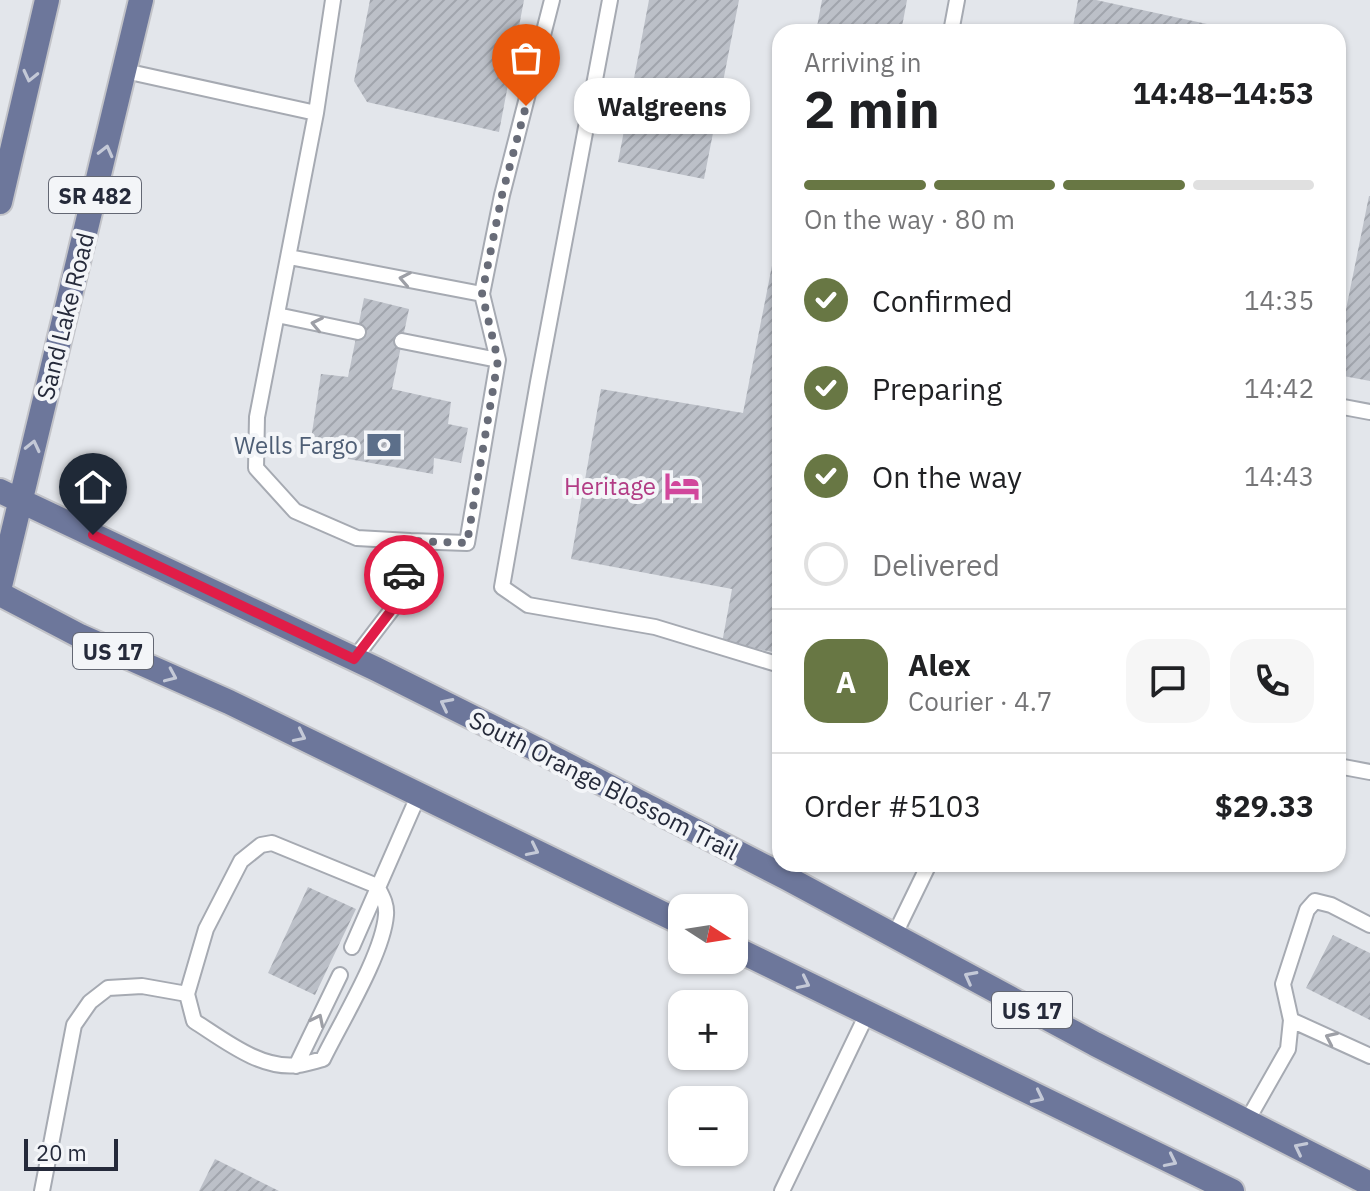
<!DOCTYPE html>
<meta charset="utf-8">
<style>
:root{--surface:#fff;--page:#f6f6f6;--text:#202124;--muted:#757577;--line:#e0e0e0;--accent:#687744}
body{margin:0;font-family:"IBM Plex Sans",sans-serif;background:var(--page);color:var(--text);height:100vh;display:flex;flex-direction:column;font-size:30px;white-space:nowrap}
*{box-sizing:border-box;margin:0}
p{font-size:26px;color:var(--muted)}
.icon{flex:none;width:44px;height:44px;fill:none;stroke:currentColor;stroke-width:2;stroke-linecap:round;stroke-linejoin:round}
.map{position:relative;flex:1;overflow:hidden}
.drawer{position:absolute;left:772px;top:24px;width:574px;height:848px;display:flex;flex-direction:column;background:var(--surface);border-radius:24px;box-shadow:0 2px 6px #0004}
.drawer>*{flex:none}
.needle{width:52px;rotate:102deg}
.tools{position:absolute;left:668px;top:894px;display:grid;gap:16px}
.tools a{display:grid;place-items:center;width:80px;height:80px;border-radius:16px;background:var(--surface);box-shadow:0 2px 6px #0004;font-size:40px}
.scale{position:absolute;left:24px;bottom:20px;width:94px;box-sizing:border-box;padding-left:8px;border:4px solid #252a3a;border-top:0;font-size:22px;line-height:28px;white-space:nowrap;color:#252a3a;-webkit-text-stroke:6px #f3f5f8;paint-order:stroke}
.pin{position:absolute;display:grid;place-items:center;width:68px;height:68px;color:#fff;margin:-82px -34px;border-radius:50% 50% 50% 0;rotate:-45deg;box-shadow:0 0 8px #0007}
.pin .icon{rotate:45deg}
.courier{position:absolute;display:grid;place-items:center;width:80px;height:80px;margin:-40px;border:6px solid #e11d48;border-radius:50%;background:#fff;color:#222;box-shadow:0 2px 10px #0007}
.bubble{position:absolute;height:56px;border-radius:24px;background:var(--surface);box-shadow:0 2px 6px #0004;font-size:26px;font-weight:800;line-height:56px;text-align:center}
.overview em{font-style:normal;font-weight:800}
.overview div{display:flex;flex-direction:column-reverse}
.overview{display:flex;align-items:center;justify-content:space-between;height:136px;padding:0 32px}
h1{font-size:52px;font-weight:800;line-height:60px}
.bar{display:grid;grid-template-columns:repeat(4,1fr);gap:12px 8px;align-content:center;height:96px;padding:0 32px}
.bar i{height:10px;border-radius:6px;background:var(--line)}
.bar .selected{background:var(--accent)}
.bar p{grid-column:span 4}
.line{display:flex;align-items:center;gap:20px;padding:0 32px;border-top:2px solid var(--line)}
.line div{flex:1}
.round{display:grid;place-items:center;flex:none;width:84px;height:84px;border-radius:24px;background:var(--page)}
ol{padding:0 32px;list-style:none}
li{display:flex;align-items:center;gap:24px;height:88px}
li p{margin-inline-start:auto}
li .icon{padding:8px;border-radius:50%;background:var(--accent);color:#fff;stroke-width:4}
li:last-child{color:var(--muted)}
li i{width:44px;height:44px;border:4px solid var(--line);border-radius:50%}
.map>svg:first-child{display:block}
.building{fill:url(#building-hatch)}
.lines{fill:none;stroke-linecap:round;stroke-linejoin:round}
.lane-casing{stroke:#a6aab2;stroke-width:18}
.primary-casing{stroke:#c2c3c8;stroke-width:28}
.lane{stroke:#fff;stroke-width:14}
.primary{stroke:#6d779b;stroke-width:24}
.oneway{stroke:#c4c9d7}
.oneway2{stroke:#9d9fa6}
.done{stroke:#686c78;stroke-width:8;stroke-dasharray:0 14.4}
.route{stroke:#e11d48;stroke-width:10}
.labels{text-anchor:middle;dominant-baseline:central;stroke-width:8;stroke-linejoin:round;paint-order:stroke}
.shield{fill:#f3f5f8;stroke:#636773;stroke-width:2}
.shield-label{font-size:22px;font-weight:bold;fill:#252a3a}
.street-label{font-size:24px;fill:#252a3a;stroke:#f3f5f8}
.service-label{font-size:24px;fill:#4e5e75;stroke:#f3f5f8;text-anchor:end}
.hotel-label{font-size:24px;fill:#b23c85;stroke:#f3f5f8;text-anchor:end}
</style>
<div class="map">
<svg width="1370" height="1191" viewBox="0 0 1370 1191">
<defs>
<pattern id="building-hatch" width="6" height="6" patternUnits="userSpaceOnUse" patternTransform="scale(2)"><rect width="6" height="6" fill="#bcc0c8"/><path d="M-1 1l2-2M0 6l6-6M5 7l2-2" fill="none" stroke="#a1a5ad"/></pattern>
</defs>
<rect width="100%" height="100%" fill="#e3e6eb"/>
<path class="building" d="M 370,0 L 524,0 L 499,132 L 367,102 L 354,81 Z
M 649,0 L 739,0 L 704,179 L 618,162 Z
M 822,0 L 907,0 L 901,32 L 816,32 Z
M 1078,0 L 1096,0 L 1244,32 L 1072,32 Z
M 1369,196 L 1370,196 L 1370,381 L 1338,375 L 1338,349 Z
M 779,230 L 780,230 L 779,653 L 722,643 L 732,589 L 571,559 L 601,389 L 743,413 Z
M 364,298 L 409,309 L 392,389 L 451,402 L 448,424 L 468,428 L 461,463 L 434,458 L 433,474 L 309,452 L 321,374 L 348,377 Z
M 308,887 L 356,909 L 315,995 L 268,973 Z
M 1333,935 L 1370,953 L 1370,1020 L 1306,988 Z
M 215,1159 L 279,1191 L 199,1191 Z"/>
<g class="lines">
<g class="lane-casing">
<path id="lane" d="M 610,0 L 538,382 L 502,587 L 528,605 L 655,627 L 780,665
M 951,32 L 957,0
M 125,71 L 316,113 L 257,417 L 256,468 L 295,511 L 357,538 L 410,541 L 400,599 L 354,659
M 316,113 L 333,0
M 289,257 L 482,294
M 277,315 L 358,332
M 402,341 L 498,360
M 1338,406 L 1370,412
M 410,541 L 467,543 L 498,360 L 482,294 L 502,195 L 552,0
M 1338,766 L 1370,772
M 272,843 L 377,886 C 382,896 387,904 386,915 C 383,954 341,1022 323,1059 C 315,1061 306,1064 298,1065 C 261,1070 224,1040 194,1021 L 187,994 L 206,929 L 241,861 L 261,845 Z
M 894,936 L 929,864
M 352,947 L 419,794
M 1291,1020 L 1370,1056
M 296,1066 L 340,975
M 1247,1121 L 1288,1049 L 1291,1020 L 1283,984 L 1307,910 L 1315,901 L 1331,905 L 1370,925
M 42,1191 L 74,1025 L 90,1002 L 108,988 L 142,986 L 187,994
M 782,1191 L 867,1014"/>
</g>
<g class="primary-casing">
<path id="primary" d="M 0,202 L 47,0
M 0,491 L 376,669 L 536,749 L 787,878 L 1095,1044 L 1370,1184
M 0,586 L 141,0
M 0,594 L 80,636 L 229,702 L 682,923
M 734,948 L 1232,1191"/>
</g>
<use href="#lane" class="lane"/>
<use href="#primary" class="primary"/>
</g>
<defs><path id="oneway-chevron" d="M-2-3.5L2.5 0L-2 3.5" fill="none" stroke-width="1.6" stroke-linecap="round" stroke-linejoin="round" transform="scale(2)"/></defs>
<g class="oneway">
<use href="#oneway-chevron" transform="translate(30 76) rotate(103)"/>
<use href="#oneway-chevron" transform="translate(106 151) rotate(-76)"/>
<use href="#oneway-chevron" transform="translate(33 446) rotate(-77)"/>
<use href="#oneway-chevron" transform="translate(171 676) rotate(24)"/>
<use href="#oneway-chevron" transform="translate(446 704) rotate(-153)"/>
<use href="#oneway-chevron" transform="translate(300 736) rotate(26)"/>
<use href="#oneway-chevron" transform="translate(533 850) rotate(26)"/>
<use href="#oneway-chevron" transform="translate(970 977) rotate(-152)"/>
<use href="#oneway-chevron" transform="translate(804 983) rotate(26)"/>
<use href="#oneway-chevron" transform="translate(1038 1097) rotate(26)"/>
<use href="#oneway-chevron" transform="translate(1300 1148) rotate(-153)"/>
<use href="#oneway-chevron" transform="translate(1171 1161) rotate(26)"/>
</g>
<g class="oneway2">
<use href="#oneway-chevron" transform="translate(405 279) rotate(-169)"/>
<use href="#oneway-chevron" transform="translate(317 324) rotate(-168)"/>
<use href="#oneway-chevron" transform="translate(318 1020) rotate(-64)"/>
<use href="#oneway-chevron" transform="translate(1331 1038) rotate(-155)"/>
</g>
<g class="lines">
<path class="done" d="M 404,575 L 410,541 L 467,543 L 498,360 L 482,294 L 502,195 L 526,106"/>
<path class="route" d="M 93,535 L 354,659 L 400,599 L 404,575"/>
</g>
<defs>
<g id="bank-bare" transform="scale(2.76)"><path d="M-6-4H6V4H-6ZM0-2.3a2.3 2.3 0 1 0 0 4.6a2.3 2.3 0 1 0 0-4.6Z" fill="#5c6f8a" stroke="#f3f5f8" stroke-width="2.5" paint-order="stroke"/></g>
<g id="hotel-bare" transform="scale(2.76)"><path d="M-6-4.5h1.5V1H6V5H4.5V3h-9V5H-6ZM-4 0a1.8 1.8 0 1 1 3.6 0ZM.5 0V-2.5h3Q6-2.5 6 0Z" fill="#d1479c" stroke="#f3f5f8" stroke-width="2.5" paint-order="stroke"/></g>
</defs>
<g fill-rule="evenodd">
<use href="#bank-bare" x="384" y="445"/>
<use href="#hotel-bare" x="682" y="486"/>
</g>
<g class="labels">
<g class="shield">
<rect x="49" y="177" width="92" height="36" rx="6"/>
<rect x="73" y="633" width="80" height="36" rx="6"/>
<rect x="992" y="992" width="80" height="36" rx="6"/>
</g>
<g class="shield-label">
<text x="95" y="195">SR 482</text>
<text x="113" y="651">US 17</text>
<text x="1032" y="1010">US 17</text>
</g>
<g class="street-label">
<text transform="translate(65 316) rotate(-76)">Sand Lake Road</text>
<text transform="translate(604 785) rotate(27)">South Orange Blossom Trail</text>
</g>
<g class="service-label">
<text x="358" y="445">Wells Fargo</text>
</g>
<g class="hotel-label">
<text x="656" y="486">Heritage</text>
</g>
</g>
</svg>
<div class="tools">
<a><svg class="needle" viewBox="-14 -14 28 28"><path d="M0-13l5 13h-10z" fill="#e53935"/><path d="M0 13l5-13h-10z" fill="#757577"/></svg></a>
<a>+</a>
<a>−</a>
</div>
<div class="scale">20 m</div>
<div class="pin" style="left:526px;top:106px;background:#ea580c"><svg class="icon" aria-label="bag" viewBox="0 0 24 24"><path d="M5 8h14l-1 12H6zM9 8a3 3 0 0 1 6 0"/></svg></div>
<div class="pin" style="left:93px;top:535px;background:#1f2937"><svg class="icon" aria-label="home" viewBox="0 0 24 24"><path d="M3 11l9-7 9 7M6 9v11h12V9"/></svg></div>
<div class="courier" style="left:404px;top:575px"><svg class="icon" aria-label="car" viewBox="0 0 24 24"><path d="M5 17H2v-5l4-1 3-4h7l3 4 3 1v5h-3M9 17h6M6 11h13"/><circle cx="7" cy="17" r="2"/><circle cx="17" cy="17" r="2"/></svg></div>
<div class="bubble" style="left:574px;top:78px;width:176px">Walgreens</div>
<section class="drawer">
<div class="overview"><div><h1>2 min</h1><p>Arriving in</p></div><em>14:48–14:53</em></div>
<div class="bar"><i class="selected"></i><i class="selected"></i><i class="selected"></i><i></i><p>On the way · 80 m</p></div>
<ol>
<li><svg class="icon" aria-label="check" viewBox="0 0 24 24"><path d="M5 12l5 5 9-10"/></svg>Confirmed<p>14:35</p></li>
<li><svg class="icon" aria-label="check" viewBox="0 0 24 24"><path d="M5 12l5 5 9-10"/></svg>Preparing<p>14:42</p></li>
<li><svg class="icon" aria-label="check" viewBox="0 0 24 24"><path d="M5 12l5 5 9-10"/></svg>On the way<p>14:43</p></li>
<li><i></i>Delivered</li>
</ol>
<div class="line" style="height:144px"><b class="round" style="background:var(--accent);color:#fff">A</b><div><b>Alex</b><p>Courier · 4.7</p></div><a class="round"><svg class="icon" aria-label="chat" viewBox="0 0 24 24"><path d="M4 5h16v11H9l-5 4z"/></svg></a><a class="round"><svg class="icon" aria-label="phone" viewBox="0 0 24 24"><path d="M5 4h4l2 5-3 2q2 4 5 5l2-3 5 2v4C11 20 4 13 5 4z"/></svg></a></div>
<div class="line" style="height:104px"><div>Order #5103</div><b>$29.33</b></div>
</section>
</div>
